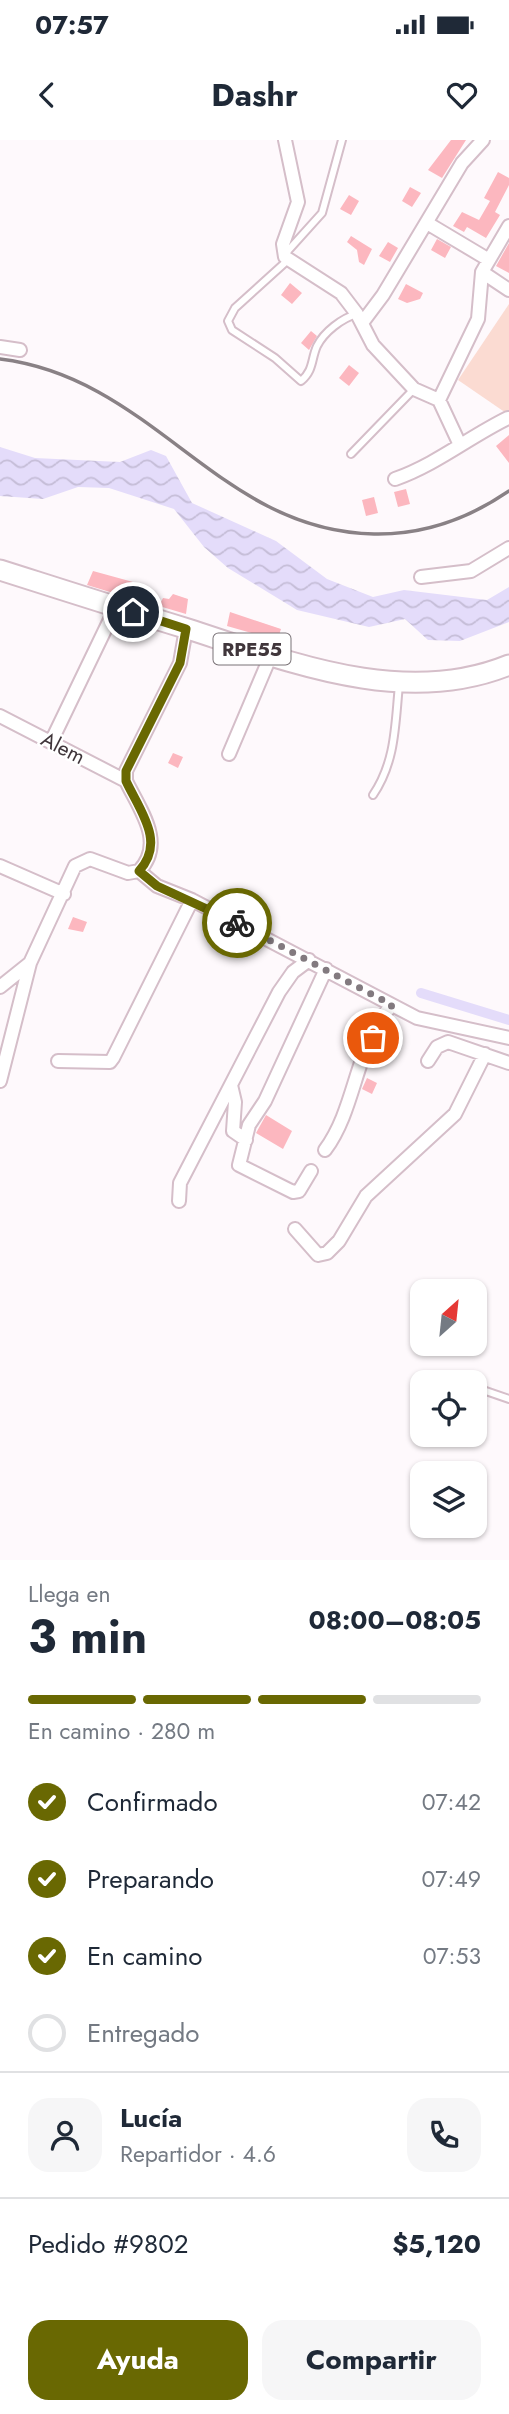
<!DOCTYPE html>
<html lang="es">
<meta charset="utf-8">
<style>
:root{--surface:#fff;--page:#f6f6f7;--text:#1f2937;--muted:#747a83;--line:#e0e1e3;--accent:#696802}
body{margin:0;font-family:Jost,sans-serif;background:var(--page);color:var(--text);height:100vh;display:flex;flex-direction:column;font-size:26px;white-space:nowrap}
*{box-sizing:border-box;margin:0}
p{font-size:23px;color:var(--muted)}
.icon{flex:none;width:38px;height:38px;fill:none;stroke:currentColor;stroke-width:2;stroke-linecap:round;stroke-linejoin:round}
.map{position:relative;height:1420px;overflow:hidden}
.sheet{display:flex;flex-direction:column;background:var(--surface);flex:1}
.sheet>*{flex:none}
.needle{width:46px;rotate:27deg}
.tools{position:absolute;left:410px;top:1139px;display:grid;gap:14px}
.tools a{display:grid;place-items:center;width:77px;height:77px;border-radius:14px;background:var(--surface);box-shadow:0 2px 5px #0004;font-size:35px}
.pin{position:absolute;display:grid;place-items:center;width:60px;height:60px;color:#fff;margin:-30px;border:4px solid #fff;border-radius:50%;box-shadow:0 2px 7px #0007}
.courier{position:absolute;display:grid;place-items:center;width:70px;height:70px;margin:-35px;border:5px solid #696802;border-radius:50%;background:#fff;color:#222;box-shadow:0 2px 9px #0007}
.overview em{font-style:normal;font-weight:700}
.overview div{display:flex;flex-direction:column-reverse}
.overview{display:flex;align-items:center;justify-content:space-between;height:119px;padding:0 28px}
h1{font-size:46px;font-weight:700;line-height:52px}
.bar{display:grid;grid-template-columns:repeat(4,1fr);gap:10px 7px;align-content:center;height:84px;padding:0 28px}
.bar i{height:9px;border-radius:5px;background:var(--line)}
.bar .selected{background:var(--accent)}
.bar p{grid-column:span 4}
.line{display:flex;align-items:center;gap:18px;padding:0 28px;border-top:2px solid var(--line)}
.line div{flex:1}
.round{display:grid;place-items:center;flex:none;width:74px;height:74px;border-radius:21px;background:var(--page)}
ol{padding:0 28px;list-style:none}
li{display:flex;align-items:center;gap:21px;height:77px}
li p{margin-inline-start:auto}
li .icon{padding:7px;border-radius:50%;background:var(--accent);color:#fff;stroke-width:4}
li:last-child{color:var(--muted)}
li i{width:38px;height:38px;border:4px solid var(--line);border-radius:50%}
.cta{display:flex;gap:14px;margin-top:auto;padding:14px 28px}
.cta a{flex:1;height:80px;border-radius:21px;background:var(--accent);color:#fff;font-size:28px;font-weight:700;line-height:80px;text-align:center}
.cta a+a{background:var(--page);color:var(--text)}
.status{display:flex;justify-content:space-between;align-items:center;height:49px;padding:0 35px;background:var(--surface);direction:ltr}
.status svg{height:19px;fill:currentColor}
header{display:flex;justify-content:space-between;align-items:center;height:91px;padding:0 28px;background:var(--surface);font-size:32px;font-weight:700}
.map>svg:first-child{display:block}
.green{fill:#fbdbd2}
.water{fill:url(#water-waves)}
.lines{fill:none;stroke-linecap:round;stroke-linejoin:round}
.canal{stroke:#e4dcfa;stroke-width:10}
.building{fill:#fcb7bf}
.service-casing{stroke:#d5bec9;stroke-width:10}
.minor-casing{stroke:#d5bec9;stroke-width:16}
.primary-casing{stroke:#d5bec9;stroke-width:23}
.service{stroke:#fff;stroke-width:6}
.minor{stroke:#fff;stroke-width:12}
.primary{stroke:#fff;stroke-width:19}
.rail{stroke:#898185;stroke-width:3.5}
.done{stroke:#827a7f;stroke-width:7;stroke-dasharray:0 12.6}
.route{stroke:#696802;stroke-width:9}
.labels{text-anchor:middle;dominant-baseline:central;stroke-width:5;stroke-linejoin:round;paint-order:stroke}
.shield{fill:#fff;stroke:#797276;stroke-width:2}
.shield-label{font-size:19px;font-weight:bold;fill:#40363b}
.street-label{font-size:21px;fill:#40363b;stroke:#fff}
</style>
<div class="status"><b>07:57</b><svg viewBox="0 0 49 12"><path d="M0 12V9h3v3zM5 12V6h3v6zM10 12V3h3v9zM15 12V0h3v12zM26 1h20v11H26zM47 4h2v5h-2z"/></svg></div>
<header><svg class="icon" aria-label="back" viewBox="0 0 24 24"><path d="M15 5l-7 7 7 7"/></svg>Dashr<svg class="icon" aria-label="heart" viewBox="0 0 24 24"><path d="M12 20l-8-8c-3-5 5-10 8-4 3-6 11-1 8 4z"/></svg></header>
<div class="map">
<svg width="509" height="1420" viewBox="0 0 509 1420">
<defs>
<pattern id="water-waves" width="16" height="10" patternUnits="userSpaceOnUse" patternTransform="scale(1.75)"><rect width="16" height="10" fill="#e4dcfa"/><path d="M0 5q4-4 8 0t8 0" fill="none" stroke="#c5bdd7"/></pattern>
</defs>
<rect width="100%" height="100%" fill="#fef9fc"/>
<path class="green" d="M 509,164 L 509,275 L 458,240 Z"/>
<path class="water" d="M 0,307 L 35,318 L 120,322 L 151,310 L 166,316 L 192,363 L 276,401 L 327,439 L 373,457 L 404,450 L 487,460 L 509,447 L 509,482 L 460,501 L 428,500 L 405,479 L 369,487 L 297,470 L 228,428 L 204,407 L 174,369 L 109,348 L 78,347 L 43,359 L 0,356 Z"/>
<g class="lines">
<path class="canal" d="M 421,853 L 509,880"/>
</g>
<path class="building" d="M 451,0 L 466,0 L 442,38 L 428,30 Z
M 498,32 L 509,38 L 509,45 L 495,72 L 500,75 L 486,98 L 467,87 L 464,92 L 453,86 L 462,72 L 479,80 L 490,61 L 484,58 Z
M 410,47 L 421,53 L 412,67 L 402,61 Z
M 349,55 L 359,61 L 351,75 L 340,69 Z
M 351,96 L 372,109 L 364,125 L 359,122 L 357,110 L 347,102 Z
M 437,99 L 451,107 L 445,118 L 431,110 Z
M 388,102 L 398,108 L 390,122 L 379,116 Z
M 509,103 L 509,133 L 496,126 Z
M 290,143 L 302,153 L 292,164 L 281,155 Z
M 406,144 L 423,153 L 420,159 L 407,163 L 398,159 Z
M 311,191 L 317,196 L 309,210 L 301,203 Z
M 349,225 L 359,233 L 349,246 L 339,238 Z
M 509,295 L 509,323 L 496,306 Z
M 406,349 L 410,364 L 398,367 L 394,352 Z
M 374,357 L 378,373 L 366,376 L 362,360 Z
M 93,431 L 133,442 L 142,446 L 140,452 L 160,459 L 156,467 L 136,454 L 133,459 L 87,445 Z
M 173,454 L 188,459 L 186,474 L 159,466 L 163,458 L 169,459 Z
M 230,472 L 281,489 L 276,504 L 254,497 L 255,494 L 227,486 Z
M 173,613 L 183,617 L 178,628 L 168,623 Z
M 73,777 L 87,782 L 83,792 L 68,789 Z
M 367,938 L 377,943 L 372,954 L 362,949 Z
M 266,975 L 292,991 L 283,1009 L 256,993 Z"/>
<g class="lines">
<g class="service-casing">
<path id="service" d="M 285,114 L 322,73 L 342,0
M 288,120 L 235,168 L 228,181 L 232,190 L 275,218 L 301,241 C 314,230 311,219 317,206 C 324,192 342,178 357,174
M 351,314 L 414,249
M 373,655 C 396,621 395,584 399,545
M 480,1249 L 509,1259"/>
</g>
<g class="minor-casing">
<path id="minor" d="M 285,0 L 298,62 L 283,104 L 285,117 L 341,153 L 357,174 L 373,205 L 414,249 L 439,260
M 427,83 L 489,120
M 482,132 L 509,150
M 362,183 L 383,155 L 462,23 L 483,0
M 0,207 L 20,210
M 460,305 L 439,260 L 478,179 L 482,132 L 509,86
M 395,339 C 437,324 469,297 508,278
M 421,437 L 471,431 L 509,408
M 0,576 L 126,641
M 51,602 L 116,467
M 229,614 L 271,515
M 0,726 L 64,754
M 139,731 L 157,746 L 192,760 L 417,878 L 509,898
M 0,847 L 30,823
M 58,921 L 110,922 L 113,918 L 192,760
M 428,921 L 437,907 L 448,902 L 509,923
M 0,941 L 30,823 L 75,726 L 90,719 L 128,733 L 139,731 C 166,703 140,670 126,641 L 126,631 L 180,523 L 186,489
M 231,945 L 235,962 L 233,991 L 246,1000
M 325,1010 C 357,967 355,904 392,865
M 311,1031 L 299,1051 L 293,1052 L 239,1025 L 249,985 L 265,961 L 326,829
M 179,1061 L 180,1043 L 279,852 L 293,832 L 309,820
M 295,1089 L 318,1115 L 327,1113 L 339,1101 L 366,1056 L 455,974 L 485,914"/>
</g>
<g class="primary-casing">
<path id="primary" d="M 0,430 C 63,450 125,470 188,489 C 290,522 404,568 509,525"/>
</g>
<use href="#service" class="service"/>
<use href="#minor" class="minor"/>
<use href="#primary" class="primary"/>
<path class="rail" d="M 0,219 C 155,238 218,391 374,394 C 425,395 468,379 509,351"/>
</g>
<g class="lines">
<path class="done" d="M 237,783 L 392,865 L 373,898"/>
<path class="route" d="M 133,472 L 186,489 L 180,523 L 126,631 L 126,641 C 140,671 166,702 139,731 L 157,746 L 237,783"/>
</g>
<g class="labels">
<rect class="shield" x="213.5" y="493.5" width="77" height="31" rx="5"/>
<g class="shield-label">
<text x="252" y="509">RPE55</text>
</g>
<g class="street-label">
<text transform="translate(63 608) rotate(27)">Alem</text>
</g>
</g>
</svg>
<div class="tools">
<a><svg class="needle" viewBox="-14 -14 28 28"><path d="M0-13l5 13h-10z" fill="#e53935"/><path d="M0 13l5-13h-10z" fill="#747a83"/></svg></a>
<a><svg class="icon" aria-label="locate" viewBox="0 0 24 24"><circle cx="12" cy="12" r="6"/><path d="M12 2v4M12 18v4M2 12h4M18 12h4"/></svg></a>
<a><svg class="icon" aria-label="layers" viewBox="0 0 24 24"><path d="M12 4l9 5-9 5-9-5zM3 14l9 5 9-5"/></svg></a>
</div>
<div class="pin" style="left:373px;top:898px;background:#ea580c"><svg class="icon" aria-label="bag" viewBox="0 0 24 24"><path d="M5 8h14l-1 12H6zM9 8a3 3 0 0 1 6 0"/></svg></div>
<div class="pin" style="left:133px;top:472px;background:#1f2937"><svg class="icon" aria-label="home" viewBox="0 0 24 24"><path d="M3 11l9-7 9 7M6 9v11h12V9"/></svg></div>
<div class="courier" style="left:237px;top:783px"><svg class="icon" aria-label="bike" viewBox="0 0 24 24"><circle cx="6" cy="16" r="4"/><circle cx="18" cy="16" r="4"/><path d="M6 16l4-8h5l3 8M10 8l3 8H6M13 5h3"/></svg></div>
</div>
<section class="sheet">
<div class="overview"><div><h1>3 min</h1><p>Llega en</p></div><em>08:00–08:05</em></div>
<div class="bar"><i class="selected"></i><i class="selected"></i><i class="selected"></i><i></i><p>En camino · 280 m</p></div>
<ol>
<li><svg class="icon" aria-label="check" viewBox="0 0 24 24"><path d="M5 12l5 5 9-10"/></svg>Confirmado<p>07:42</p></li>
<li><svg class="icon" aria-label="check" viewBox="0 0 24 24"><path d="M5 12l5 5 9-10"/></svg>Preparando<p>07:49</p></li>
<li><svg class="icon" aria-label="check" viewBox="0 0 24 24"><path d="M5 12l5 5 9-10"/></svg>En camino<p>07:53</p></li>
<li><i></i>Entregado</li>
</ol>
<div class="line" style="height:126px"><a class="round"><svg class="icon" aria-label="person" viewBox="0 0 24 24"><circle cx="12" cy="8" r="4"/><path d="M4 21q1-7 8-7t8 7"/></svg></a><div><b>Lucía</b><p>Repartidor · 4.6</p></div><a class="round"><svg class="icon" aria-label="phone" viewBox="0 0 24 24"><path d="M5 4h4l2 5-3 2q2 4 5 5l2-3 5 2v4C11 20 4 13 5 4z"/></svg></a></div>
<div class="line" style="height:91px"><div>Pedido #9802</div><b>$5,120</b></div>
<div class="cta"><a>Ayuda</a><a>Compartir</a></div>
</section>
